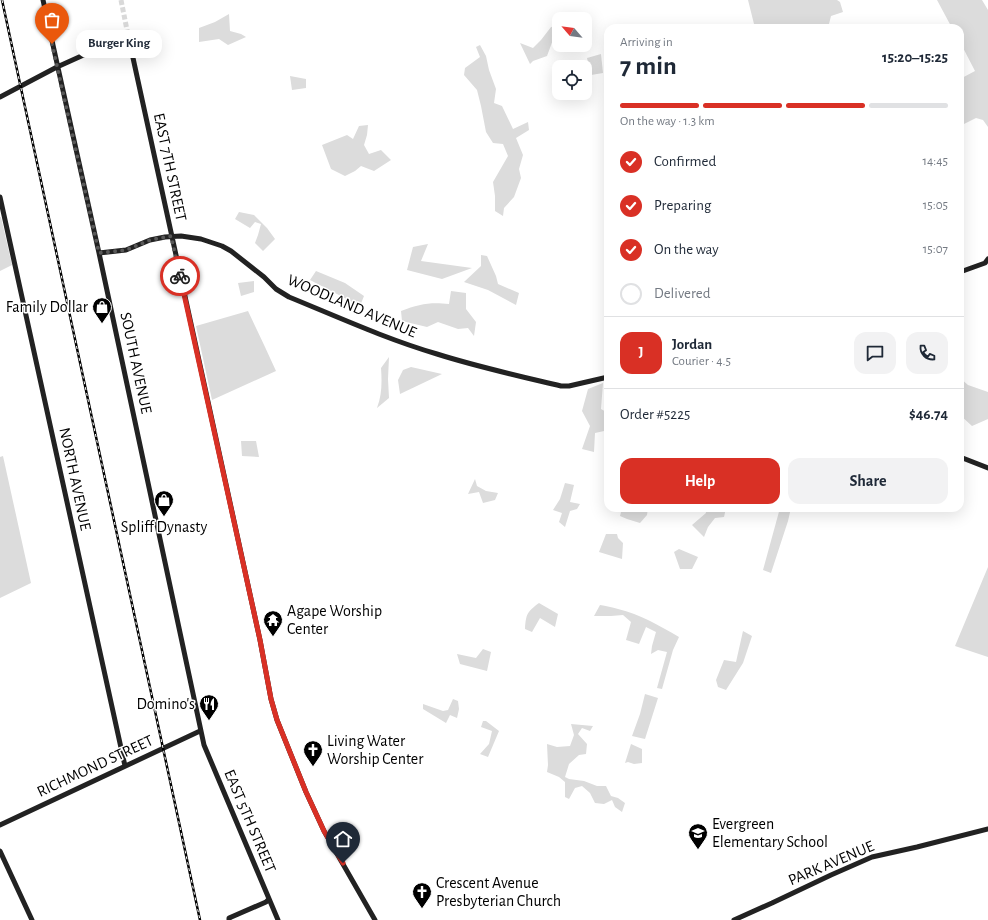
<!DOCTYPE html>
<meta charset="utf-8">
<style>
:root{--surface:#fff;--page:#f2f2f3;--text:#1f2937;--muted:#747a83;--line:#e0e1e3;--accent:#d93025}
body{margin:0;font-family:"Alegreya Sans",sans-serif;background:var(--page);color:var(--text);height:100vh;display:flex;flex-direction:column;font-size:15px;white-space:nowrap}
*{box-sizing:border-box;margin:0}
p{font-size:13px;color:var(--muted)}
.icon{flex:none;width:22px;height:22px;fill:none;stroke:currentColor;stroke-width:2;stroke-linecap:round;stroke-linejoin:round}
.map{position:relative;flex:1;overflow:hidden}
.sheet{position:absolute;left:604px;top:24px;width:360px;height:488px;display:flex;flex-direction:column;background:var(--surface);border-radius:12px;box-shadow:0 4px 16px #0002}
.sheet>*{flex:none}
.needle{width:26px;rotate:298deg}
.buttons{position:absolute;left:552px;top:12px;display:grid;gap:8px}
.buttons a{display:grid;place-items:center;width:40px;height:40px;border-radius:8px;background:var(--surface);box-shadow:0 4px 16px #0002;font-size:20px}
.pin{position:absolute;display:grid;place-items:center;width:34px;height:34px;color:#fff;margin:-41px -17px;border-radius:50% 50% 50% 0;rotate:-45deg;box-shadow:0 0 4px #0007}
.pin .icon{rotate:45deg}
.courier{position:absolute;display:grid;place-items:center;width:40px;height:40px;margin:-20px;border:3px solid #d93025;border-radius:50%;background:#fff;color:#222;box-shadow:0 1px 5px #0007}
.bubble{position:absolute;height:28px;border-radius:12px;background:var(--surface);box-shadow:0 4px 16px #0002;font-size:13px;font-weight:700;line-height:28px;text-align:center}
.overview em{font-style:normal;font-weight:700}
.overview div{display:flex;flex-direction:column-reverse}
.overview{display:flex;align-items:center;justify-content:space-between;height:68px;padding:0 16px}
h1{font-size:26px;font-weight:700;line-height:30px}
.bar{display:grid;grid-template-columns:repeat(4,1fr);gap:6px 4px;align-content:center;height:48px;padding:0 16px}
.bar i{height:5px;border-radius:3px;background:var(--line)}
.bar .on{background:var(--accent)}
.bar p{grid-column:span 4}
.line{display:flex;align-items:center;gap:10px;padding:0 16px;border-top:1px solid var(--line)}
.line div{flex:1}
.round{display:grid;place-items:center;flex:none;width:42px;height:42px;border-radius:12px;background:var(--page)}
ol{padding:0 16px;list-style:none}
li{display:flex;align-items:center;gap:12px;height:44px}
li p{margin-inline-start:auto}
li .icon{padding:4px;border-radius:50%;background:var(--accent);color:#fff;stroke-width:4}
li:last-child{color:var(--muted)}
li i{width:22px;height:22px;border:2px solid var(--line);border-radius:50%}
.action{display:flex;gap:8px;margin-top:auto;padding:8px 16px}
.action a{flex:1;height:46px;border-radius:12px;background:var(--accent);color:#fff;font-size:16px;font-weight:700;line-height:46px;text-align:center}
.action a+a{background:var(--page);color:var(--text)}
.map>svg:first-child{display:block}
.green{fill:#dcdcdc}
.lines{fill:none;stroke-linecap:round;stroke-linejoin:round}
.secondary-tunnel{stroke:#d9d9d9;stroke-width:5;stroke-dasharray:5 2.5;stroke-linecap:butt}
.secondary{stroke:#222;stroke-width:5}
.rail-casing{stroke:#000;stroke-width:2.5}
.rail{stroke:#fff;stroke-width:1;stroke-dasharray:3;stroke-linecap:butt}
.done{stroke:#595959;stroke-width:4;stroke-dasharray:0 7.2}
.route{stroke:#d93025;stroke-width:5}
.labels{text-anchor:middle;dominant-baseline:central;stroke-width:3;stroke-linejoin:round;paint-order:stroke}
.street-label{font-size:16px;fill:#000;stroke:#fff}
.poi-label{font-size:16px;fill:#000;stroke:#fff;text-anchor:start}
</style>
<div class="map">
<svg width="988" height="920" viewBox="0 0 988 920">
<rect width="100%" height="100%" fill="#fff"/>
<path class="green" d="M 748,0 L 837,0 L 840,2 L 843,12 L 831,16 L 828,28 L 755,28 Z
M 937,0 L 982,0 L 988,10 L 988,127 L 983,120 L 976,118 L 960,126 L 960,79 L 975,71 L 960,42 L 960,28 L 952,28 Z
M 229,14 L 230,31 L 241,34 L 246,37 L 228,45 L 219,39 L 199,42 L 199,28 L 215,22 Z
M 559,26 L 559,36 L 554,37 L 547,56 L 533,61 L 530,64 L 520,43 L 533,48 L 541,40 L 551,27 Z
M 480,45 L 486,56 L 489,70 L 496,89 L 494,103 L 502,106 L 513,129 L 528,122 L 529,130 L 516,138 L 523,155 L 519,169 L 521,178 L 514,197 L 504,208 L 503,216 L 495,211 L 495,196 L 493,182 L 508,156 L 503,144 L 493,143 L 486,132 L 481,106 L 477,90 L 464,75 L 465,68 L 480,57 L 476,47 Z
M 601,54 L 603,73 L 591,75 L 587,58 Z
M 290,76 L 306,79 L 306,88 L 292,90 Z
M 368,125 L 367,135 L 364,145 L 369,154 L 381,150 L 391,160 L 374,171 L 361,166 L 355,171 L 345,176 L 331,169 L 322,145 L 347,135 L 353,139 L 359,126 Z
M 239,212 L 254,215 L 267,228 L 275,239 L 263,251 L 255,243 L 258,235 L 261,224 L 255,222 L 250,228 L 235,219 Z
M 0,217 L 1,217 L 12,265 L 0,271 Z
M 428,244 L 421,261 L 472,268 L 442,279 L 407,270 L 413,247 Z
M 481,255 L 487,256 L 496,276 L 498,284 L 519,293 L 516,305 L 488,290 L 464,282 L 481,266 Z
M 316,271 L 345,283 L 364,296 L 360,306 L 310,280 Z
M 254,281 L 254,292 L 241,296 L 238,283 Z
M 451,291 L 466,293 L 466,309 L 476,322 L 474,336 L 468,328 L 458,329 L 438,322 L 427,327 L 402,321 L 401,311 C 419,304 430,302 449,304 Z
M 248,311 L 265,347 L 276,371 L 212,400 L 196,326 Z
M 389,357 L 388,379 L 389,398 L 377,408 C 382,395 382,382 381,368 Z
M 411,367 L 442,374 L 400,394 L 398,380 L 403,370 Z
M 960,378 L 968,385 L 988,392 L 988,419 L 972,426 L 960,415 Z
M 603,383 L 601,409 L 608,413 L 608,432 L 604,431 L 595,433 L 594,452 L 582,449 L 590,426 L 582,411 L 588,389 Z
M 241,441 L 256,441 L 259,457 L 242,456 Z
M 3,456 L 31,583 L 0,598 L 0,457 Z
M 475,479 L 477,486 L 486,491 L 498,493 L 495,500 L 483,503 L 479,492 L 468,494 Z
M 565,483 L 574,485 L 570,502 L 580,504 L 577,509 L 570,511 L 565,527 L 559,522 L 562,513 L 553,510 L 560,499 Z
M 622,508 L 634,510 L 635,508 L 648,508 L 647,515 L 640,523 L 627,519 L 620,516 Z
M 705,508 L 726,508 L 724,517 L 715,518 L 708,527 L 704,537 L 692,525 L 706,513 Z
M 780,508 L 791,508 L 788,521 L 771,573 L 763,570 Z
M 606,534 L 617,534 L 618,538 L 623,543 L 622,559 L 599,552 Z
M 679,549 L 698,557 L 692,569 L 680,569 L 674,552 Z
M 988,567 L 988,657 L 955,646 Z
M 539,603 L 558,614 L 555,627 L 540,618 L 532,632 L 525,629 C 526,614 527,612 539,603 Z
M 600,605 C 606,606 612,607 618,609 C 640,614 660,626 679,637 L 673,650 L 662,689 L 657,688 L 667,652 L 658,650 L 651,654 L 652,646 L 656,632 L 646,627 L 639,644 L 626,640 L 631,622 L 623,615 L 611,616 L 594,616 Z
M 743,631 L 752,636 L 743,663 L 726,690 L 718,687 L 716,680 L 724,660 L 736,662 Z
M 483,649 L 491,652 L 487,671 L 460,664 L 457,654 L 476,658 Z
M 645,694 L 658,698 L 645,739 L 632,736 L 640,714 Z
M 453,699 L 458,701 L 459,709 L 457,718 L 450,715 L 446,723 L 423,709 L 423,704 L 443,711 L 448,710 Z
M 483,721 L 486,721 L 499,731 L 488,757 L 480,754 L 489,744 L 492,731 L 481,727 Z
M 571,724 L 593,726 L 590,731 L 582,728 L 578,734 L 587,744 L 586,754 L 579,755 L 569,764 L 565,777 L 569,779 L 584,781 L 597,786 L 606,786 L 611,796 L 618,798 L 625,803 L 622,812 L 615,807 L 612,800 L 604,804 L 595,803 L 590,793 L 582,786 L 575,788 L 569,799 L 565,797 L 565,782 L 559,777 L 547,772 L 548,765 L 547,744 L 557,747 L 570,746 L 574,735 Z
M 631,744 L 642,749 L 642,763 L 634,764 L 628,762 L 625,763 Z"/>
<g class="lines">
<path class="secondary-tunnel" d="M 121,0 L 128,35"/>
<path class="secondary" d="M 43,0 L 99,253 L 204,745 L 278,920
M 0,97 L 57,67 L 128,35 L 260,640 L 271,699 L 277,720 L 306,792 L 324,831 L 375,920
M 0,197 L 125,766
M 99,253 L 126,250 L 150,240 L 165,237 L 181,236 L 201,239 L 222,246 L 231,251 L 264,277 L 276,289 L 289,297 C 338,317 386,339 437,354 C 478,367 519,376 561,386 L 569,386 L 608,377
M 960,272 L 985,263 L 988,259
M 960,457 L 988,468
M 0,825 L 200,731
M 0,851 L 32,920
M 229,920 L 229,918 L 266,902 L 269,899
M 734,920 L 772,903 L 831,875 L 872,857 L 917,847 L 988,829"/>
<g class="rail-casing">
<path id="rail" d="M 2,0 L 200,920"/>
</g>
<use href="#rail" class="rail"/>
</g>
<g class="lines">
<path class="done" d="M 52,44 L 99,253 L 126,250 L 150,240 L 171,236 L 180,276"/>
<path class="route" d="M 180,276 L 260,640 L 271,699 L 277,720 L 306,792 L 324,831 L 343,863"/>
</g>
<defs>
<g id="shop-pin" transform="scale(1)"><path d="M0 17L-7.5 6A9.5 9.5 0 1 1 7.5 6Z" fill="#000" stroke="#fff"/><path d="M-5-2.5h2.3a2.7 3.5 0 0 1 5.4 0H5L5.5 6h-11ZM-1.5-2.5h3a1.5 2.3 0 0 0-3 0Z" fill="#fff"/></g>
<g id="temple-pin" transform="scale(1)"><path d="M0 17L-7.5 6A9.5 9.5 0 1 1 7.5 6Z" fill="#000" stroke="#fff"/><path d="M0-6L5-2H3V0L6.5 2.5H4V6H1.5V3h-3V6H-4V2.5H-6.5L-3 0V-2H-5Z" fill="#fff"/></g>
<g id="restaurant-pin" transform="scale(1)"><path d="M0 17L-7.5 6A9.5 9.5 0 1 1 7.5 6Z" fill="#000" stroke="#fff"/><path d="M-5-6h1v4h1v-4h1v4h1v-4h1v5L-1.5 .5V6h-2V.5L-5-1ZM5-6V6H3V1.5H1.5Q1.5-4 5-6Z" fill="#fff"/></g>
<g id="church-pin" transform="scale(1)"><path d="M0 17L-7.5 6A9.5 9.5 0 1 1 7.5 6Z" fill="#000" stroke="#fff"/><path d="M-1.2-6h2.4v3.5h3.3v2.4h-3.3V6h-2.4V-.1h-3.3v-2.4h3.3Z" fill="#fff"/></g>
<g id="school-pin" transform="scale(1)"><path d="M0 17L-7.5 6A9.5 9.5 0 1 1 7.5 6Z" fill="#000" stroke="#fff"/><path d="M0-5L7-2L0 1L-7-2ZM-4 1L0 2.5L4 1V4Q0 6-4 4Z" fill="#fff"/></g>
</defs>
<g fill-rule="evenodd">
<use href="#shop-pin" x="102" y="307"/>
<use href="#shop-pin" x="164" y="500"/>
<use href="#temple-pin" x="273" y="620"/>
<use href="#restaurant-pin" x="209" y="704"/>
<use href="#church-pin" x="313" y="750"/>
<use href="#school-pin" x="698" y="833"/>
<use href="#church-pin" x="422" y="892"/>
</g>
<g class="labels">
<g class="street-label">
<text transform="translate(170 167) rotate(78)">EAST 7TH STREET</text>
<text transform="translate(352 306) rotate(23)">WOODLAND AVENUE</text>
<text transform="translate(136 363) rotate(78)">SOUTH AVENUE</text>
<text transform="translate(75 479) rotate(78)">NORTH AVENUE</text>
<text transform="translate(95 766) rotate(-25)">RICHMOND STREET</text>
<text transform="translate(250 821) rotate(67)">EAST 5TH STREET</text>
<text transform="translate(831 863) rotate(-23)">PARK AVENUE</text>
</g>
<g class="poi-label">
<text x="88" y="307" text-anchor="end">Family Dollar</text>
<text x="164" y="527" text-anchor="middle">Spliff Dynasty</text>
<text x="287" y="611">Agape Worship<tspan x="287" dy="18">Center</tspan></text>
<text x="195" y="704" text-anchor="end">Domino's</text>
<text x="327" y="741">Living Water<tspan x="327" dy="18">Worship Center</tspan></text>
<text x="712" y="824">Evergreen<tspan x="712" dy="18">Elementary School</tspan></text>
<text x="436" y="883">Crescent Avenue<tspan x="436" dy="18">Presbyterian Church</tspan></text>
</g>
</g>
</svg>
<div class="buttons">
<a><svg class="needle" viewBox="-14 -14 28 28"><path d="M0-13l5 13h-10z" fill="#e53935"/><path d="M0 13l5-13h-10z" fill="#747a83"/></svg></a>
<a><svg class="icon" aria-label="locate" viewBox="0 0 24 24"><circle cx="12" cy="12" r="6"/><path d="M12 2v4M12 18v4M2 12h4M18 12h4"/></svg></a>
</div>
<div class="pin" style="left:52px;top:44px;background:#ea580c"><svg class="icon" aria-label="bag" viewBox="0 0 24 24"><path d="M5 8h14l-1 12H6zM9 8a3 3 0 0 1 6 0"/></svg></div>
<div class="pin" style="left:343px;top:863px;background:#1f2937"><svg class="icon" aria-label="home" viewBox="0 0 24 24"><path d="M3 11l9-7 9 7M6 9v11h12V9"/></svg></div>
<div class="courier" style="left:180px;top:276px"><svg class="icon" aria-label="bike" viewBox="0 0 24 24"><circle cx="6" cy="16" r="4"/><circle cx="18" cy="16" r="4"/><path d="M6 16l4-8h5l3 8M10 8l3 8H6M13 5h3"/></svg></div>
<div class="bubble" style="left:76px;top:30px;width:86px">Burger King</div>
<section class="sheet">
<div class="overview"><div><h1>7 min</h1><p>Arriving in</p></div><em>15:20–15:25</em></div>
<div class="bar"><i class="on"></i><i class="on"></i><i class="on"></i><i></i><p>On the way · 1.3 km</p></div>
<ol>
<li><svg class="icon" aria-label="check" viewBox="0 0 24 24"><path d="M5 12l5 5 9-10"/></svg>Confirmed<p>14:45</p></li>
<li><svg class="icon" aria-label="check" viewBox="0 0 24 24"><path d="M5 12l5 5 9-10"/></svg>Preparing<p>15:05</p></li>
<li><svg class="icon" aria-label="check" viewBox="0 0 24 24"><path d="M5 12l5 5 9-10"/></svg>On the way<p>15:07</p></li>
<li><i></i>Delivered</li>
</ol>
<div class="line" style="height:72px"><b class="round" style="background:var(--accent);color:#fff">J</b><div><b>Jordan</b><p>Courier · 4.5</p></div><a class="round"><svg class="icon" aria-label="chat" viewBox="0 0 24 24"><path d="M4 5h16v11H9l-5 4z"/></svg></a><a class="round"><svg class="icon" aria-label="phone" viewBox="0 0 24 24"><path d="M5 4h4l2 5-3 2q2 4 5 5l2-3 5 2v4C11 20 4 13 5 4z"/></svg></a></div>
<div class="line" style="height:52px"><div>Order #5225</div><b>$46.74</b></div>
<div class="action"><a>Help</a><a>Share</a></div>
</section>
</div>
